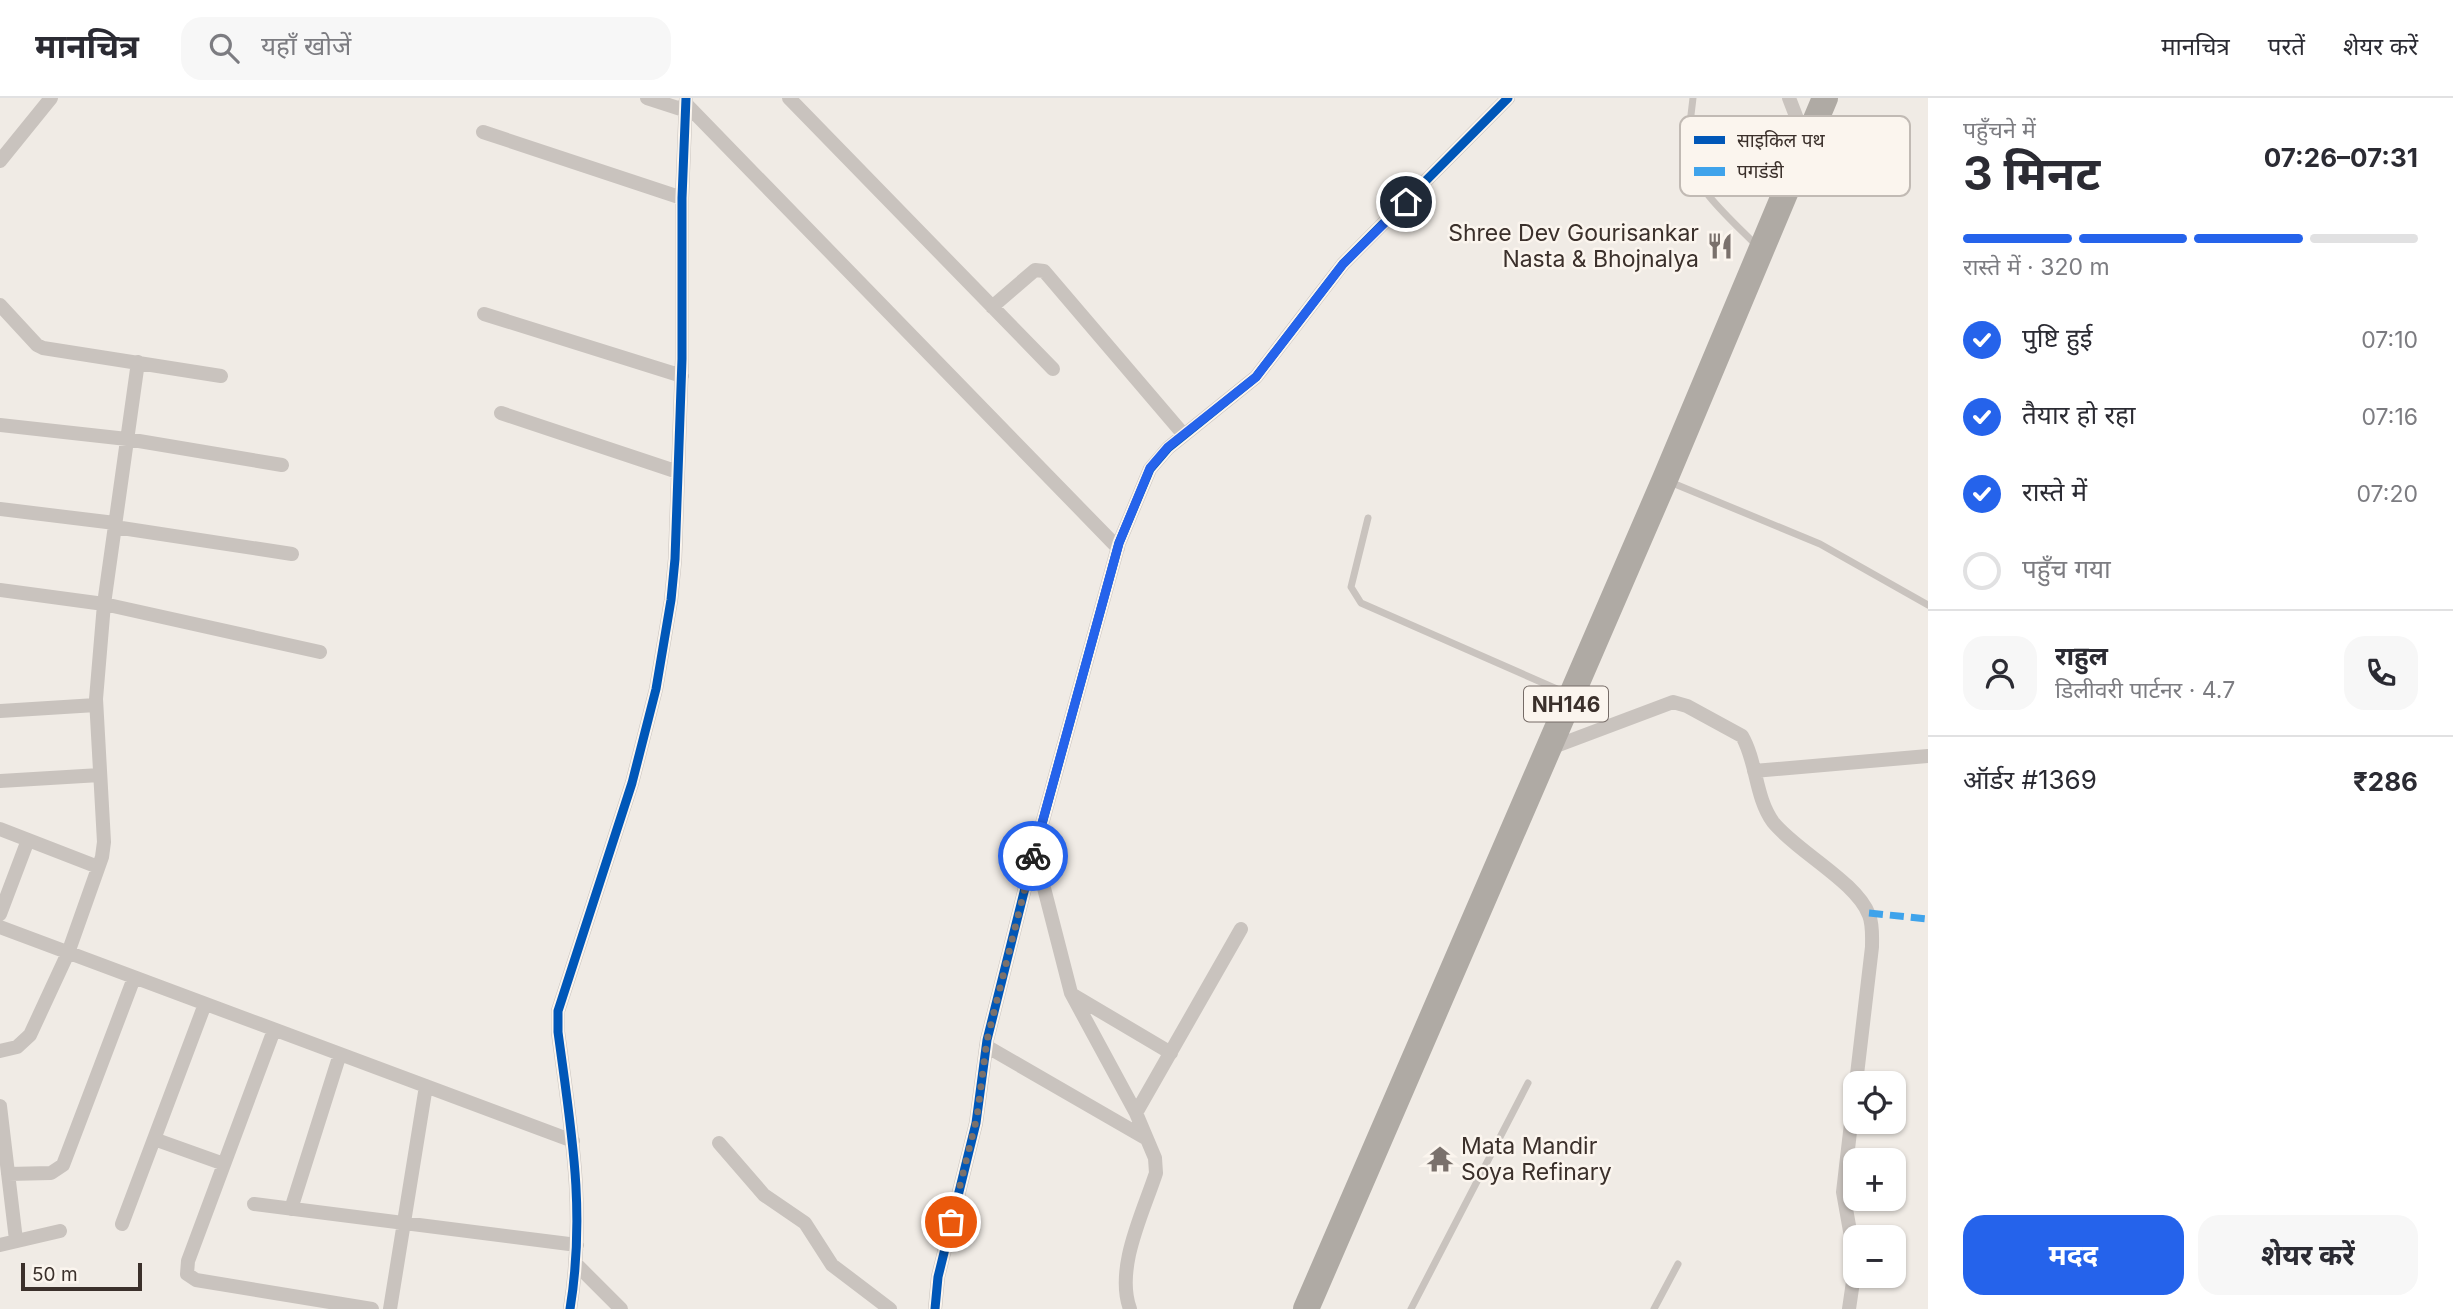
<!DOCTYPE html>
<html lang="hi">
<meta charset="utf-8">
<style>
:root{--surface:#fff;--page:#f7f7f7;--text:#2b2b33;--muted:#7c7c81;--line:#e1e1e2;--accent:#2563eb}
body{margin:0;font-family:Inter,"Noto Sans Devanagari",sans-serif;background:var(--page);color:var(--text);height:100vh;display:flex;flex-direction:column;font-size:26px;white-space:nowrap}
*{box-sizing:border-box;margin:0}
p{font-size:23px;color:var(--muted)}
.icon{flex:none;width:38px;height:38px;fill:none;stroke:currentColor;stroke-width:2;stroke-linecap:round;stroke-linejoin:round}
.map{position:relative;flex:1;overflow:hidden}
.details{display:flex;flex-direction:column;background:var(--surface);width:525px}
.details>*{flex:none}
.tools{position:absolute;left:1843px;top:973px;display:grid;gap:14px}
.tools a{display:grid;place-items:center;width:63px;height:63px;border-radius:14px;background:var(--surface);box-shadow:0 2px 5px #0004;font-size:35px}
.scale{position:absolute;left:21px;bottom:18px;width:121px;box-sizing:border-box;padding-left:7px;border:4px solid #3b302b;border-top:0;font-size:19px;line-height:24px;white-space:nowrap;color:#3b302b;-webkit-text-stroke:5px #fbf5ee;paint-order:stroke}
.pin{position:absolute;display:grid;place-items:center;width:60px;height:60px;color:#fff;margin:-30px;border:4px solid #fff;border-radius:50%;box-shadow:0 2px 7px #0007}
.courier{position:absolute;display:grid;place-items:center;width:70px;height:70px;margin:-35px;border:5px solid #2563eb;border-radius:50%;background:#fff;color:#222;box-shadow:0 2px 9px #0007}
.overview em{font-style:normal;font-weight:700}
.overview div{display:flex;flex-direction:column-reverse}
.overview{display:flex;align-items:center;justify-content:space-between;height:119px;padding:0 35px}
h1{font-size:46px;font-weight:700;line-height:52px}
.bar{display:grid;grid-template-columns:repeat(4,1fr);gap:10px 7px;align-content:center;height:84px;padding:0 35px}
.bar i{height:9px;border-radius:5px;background:var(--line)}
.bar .active{background:var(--accent)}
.bar p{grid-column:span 4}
.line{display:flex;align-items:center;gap:18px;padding:0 35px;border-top:2px solid var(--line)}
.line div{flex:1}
.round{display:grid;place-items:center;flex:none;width:74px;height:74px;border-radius:21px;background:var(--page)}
ol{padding:0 35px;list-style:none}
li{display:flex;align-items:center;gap:21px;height:77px}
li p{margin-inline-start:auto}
li .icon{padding:7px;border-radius:50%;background:var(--accent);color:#fff;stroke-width:4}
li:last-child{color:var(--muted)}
li i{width:38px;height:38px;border:4px solid var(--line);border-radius:50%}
.button{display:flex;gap:14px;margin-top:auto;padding:14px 35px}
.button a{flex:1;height:80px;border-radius:21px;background:var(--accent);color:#fff;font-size:28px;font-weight:700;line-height:80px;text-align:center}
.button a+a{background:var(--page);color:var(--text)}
header{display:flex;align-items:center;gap:42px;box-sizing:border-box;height:98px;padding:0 35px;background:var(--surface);border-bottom:2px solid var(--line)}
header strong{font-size:33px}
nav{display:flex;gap:38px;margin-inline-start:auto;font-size:24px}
.search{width:490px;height:63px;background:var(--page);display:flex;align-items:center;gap:18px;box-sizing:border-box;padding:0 24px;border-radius:21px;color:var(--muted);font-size:26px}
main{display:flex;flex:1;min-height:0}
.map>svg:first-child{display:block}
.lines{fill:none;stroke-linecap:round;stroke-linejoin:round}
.lane{stroke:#c9c3be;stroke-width:7}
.street{stroke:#c9c3be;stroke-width:14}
.highway{stroke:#afaaa4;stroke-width:26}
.quiet{stroke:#3fa3eb;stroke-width:7;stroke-dasharray:14 7;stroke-linecap:butt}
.cycleway-casing{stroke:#fbf5ee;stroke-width:13}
.cycleway{stroke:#0057b8;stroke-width:9}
.done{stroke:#7a716c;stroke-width:7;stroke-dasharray:0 12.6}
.route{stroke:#2563eb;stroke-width:9}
.labels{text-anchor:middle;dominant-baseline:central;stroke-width:5;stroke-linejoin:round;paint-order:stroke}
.shield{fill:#fbf5ee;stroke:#756b66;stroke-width:2}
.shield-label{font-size:21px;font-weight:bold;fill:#3b302b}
.poi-label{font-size:23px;fill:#3b302b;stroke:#fbf5ee;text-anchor:end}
.key{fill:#fbf5ee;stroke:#c1bab4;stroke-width:2}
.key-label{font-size:19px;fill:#3b302b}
</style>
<header>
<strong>मानचित्र</strong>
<div class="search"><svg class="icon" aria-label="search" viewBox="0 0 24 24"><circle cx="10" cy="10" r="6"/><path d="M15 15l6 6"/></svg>यहाँ खोजें</div>
<nav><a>मानचित्र</a><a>परतें</a><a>शेयर करें</a></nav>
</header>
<main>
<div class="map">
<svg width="1928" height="1211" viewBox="0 0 1928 1211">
<rect width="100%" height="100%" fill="#f0ebe5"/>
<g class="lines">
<path class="lane" d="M 1693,0 C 1691,19 1687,40 1689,60 C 1693,90 1737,127 1758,149
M 1670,384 L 1820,446 L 1928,507
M 1368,420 L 1351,489 L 1361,505 L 1566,595
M 1411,1211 L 1528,985
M 1654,1211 L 1678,1166"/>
<path class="street" d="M 647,0 L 684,12
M 789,0 L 1053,271
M 1789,0 L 1806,44
M 685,5 L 1118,450
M 483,34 L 682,100
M 0,63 L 51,0
M 0,207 L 37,247 L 43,250 L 221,278
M 992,209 L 1035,172 L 1044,173 L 1184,337
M 484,216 L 682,278
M 501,315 L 678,374
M 0,327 L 127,341 L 282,367
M 0,411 L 115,425
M 115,429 L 292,456
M 0,492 L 104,506 L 320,554
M 0,613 L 96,607
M 1548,651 L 1673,604 L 1687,608 L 1742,638 C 1757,664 1755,699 1773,724 C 1796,753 1857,784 1869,817 C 1873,827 1872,838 1872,849 L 1856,985
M 1754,673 L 1928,658
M 0,683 L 100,677
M 0,731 L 98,769
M 1035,755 L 1071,895 L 1136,1015 L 1155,1060 L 1156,1075 C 1143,1115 1115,1170 1130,1211
M 0,816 L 28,742
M 0,829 L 573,1043
M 1073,897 L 1171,955
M 274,932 L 188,1163 L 187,1176 L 196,1182 L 372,1211
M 986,948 L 1147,1041
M 0,953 L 17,949 L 30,937 L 68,855 L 102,759 L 104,744 L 96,601 L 104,506 L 138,264
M 1855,991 L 1843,1094 L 1855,1161
M 0,1008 L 16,1142
M 1136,1015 L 1241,831
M 154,1041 L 224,1066
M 719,1045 L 764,1097 L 805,1125 L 832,1167 L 890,1211
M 8,1076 L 51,1075 L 63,1067 L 134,880
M 254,1106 L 577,1147
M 291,1111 L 340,956
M 122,1126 L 205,906
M 0,1147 L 60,1133
M 576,1166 L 621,1211
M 390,1211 L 426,988
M 570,1211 C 586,1113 571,1031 558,934 L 558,913 L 632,685 L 656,591 L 671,502 L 675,461 L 682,261 L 682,100 L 686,0
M 935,1211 L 938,1179 L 976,1025 L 987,942 L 1031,766 L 1119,445 L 1150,371 L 1168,350 L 1256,279 L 1343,166 L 1508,0
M 1849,1211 L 1855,1170"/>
<path class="highway" d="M 1306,1211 L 1665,381 L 1825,0"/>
<path class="quiet" d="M 1869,815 L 1928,821"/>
<g class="cycleway-casing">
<path id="cycleway" d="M 570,1211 C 586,1113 571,1031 558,934 L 558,913 L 632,685 L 656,591 L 671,502 L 675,461 L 682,261 L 682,100 L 686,0
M 935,1211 L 938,1179 L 976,1025 L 987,942 L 1031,766 L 1119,445 L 1150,371 L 1168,350 L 1256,279 L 1343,166 L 1508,0"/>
</g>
<use href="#cycleway" class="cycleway"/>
</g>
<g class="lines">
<path class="done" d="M 951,1124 L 977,1019 L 987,942 L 1033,758"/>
<path class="route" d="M 1033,758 L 1119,445 L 1150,370 L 1168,349 L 1256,279 L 1343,166 L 1406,104"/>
</g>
<defs>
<g id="restaurant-bare" transform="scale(2.1)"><path d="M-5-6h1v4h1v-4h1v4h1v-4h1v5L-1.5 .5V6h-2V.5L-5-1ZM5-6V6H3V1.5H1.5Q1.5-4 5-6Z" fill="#7a716c" stroke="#fbf5ee" stroke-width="2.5" paint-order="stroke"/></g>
<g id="temple-bare" transform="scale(2.1)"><path d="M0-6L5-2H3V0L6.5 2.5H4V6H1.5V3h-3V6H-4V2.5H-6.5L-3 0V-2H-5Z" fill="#7a716c" stroke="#fbf5ee" stroke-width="2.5" paint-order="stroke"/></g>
</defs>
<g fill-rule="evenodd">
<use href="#restaurant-bare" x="1720" y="148"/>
<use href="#temple-bare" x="1440" y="1061"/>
</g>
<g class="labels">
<rect class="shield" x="1524" y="588.5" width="84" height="35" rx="5"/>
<g class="shield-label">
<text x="1566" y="606">NH146</text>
</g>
<g class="poi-label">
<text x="1699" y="135">Shree Dev Gourisankar<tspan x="1699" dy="26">Nasta &amp; Bhojnalya</tspan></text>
<text x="1461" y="1048" text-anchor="start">Mata Mandir<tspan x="1461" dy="26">Soya Refinary</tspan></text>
</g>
</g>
<rect x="1680" y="18" width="230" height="80" rx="10" class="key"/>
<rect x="1694" y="38" width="31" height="8" fill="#0057b8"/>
<rect x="1694" y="69" width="31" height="9" fill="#3fa3eb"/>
<g class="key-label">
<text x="1737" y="49">साइकिल पथ</text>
<text x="1737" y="80">पगडंडी</text>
</g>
</svg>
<div class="tools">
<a><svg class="icon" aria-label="locate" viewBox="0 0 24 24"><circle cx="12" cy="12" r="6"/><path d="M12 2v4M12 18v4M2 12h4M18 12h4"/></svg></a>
<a>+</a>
<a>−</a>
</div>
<div class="scale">50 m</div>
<div class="pin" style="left:951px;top:1124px;background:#ea580c"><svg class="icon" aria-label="bag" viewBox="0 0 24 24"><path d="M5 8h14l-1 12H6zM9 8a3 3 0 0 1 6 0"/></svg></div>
<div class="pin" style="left:1406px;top:104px;background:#1f2937"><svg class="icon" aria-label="home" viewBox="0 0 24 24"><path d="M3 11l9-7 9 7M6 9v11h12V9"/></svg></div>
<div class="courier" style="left:1033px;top:758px"><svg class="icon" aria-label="bike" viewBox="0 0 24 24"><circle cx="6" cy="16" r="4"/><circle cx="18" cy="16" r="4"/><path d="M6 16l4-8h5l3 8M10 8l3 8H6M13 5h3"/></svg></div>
</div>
<section class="details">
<div class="overview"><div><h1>3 मिनट</h1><p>पहुँचने में</p></div><em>07:26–07:31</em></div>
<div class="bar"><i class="active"></i><i class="active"></i><i class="active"></i><i></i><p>रास्ते में · 320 m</p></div>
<ol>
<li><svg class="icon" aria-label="check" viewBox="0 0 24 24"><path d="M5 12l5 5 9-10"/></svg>पुष्टि हुई<p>07:10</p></li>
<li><svg class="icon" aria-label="check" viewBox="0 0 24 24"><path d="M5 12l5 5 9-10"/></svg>तैयार हो रहा<p>07:16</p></li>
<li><svg class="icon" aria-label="check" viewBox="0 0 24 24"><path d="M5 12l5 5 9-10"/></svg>रास्ते में<p>07:20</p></li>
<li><i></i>पहुँच गया</li>
</ol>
<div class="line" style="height:126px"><a class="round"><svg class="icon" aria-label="person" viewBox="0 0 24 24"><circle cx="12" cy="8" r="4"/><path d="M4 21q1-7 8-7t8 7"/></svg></a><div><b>राहुल</b><p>डिलीवरी पार्टनर · 4.7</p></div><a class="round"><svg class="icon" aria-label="phone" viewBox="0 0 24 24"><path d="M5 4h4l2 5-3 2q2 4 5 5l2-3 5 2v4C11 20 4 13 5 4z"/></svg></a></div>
<div class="line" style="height:91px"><div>ऑर्डर #1369</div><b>₹286</b></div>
<div class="button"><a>मदद</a><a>शेयर करें</a></div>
</section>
</main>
